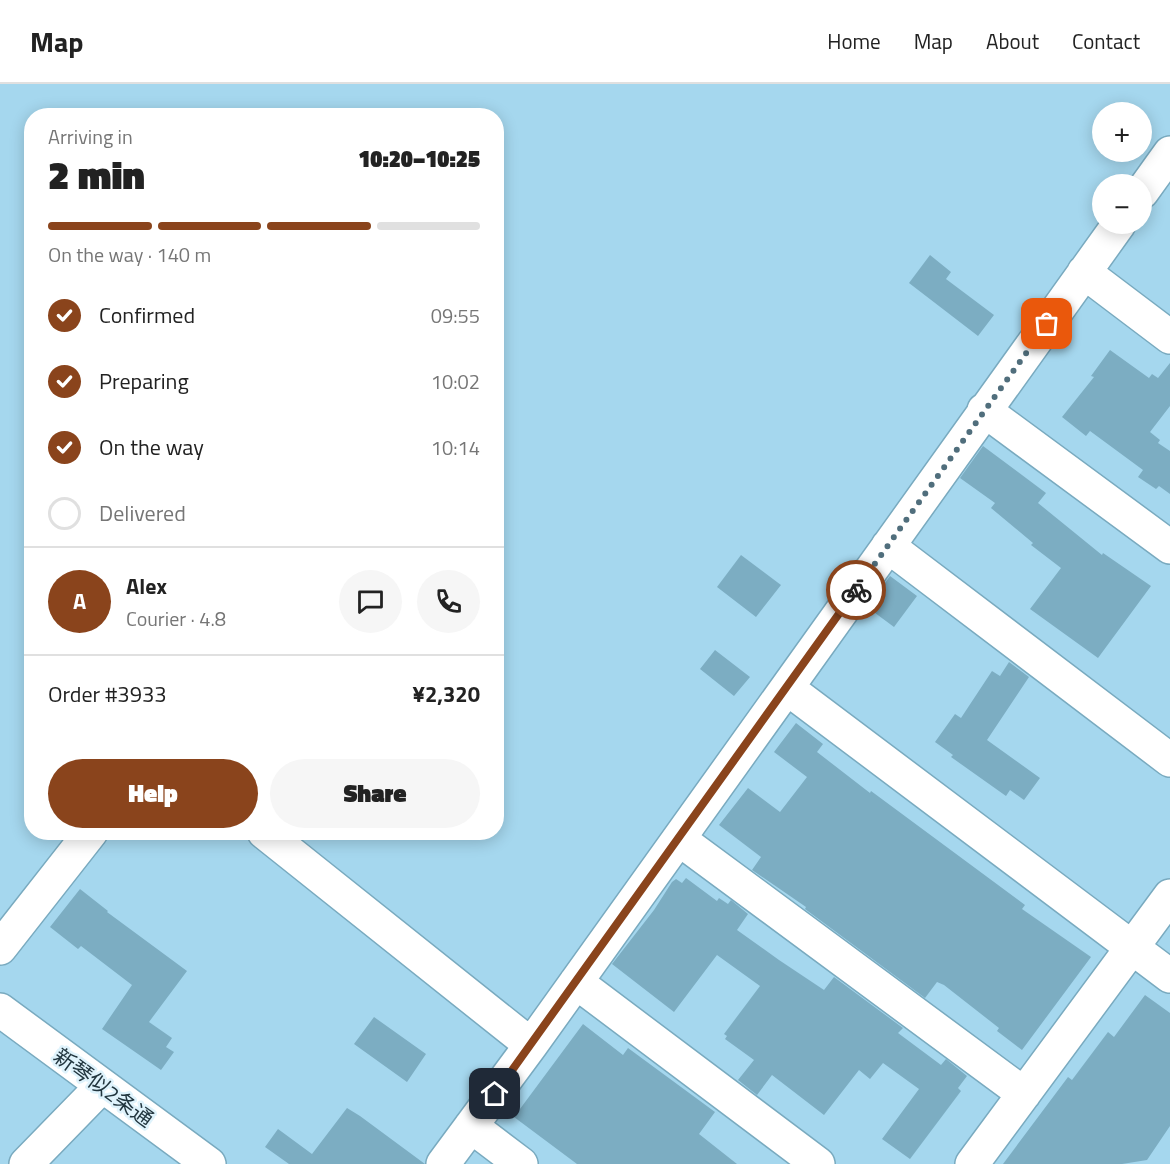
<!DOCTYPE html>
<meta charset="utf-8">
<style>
:root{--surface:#fff;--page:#f6f6f6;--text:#222;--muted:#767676;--line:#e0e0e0;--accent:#8a441c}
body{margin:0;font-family:"Titillium Web","Noto Sans JP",sans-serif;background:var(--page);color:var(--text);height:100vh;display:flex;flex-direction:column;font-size:22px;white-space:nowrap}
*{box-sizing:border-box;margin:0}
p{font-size:20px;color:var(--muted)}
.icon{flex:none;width:33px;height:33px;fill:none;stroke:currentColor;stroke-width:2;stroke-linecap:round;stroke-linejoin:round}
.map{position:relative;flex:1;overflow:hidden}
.drawer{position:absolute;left:24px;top:24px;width:480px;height:732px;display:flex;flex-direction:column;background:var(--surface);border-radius:24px;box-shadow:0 3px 15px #0003}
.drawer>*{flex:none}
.fabs{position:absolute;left:1092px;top:18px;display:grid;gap:12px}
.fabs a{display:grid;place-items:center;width:60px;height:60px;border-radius:50%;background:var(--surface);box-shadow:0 3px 15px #0003;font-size:30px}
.pin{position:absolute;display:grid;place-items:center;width:51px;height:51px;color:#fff;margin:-26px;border-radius:12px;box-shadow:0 3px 9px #0006}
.courier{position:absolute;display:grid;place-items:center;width:60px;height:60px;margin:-30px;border:4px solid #8a441c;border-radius:50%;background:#fff;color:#222;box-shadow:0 2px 8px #0007}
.summary em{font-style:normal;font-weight:800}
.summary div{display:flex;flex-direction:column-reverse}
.summary{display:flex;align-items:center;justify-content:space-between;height:102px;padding:0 24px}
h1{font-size:39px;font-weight:800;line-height:45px}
.bar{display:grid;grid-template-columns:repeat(4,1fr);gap:9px 6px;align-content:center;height:72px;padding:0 24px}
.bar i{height:8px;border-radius:4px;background:var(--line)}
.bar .active{background:var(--accent)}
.bar p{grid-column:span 4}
.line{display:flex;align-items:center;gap:15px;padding:0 24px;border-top:2px solid var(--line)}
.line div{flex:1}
.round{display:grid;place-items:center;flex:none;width:63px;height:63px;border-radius:32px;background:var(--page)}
ol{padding:0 24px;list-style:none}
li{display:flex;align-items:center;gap:18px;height:66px}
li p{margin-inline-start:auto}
li .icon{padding:6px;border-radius:50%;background:var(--accent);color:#fff;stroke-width:4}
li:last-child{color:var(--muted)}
li i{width:33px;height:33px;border:3px solid var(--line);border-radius:50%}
.button{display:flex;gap:12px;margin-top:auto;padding:12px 24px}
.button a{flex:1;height:69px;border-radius:36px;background:var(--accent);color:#fff;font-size:24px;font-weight:800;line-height:69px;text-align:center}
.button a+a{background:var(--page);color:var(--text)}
header{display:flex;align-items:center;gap:36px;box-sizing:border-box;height:84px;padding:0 30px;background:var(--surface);border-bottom:2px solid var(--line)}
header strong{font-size:28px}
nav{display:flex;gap:33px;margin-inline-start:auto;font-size:21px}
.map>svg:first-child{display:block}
.building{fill:#7cadc2}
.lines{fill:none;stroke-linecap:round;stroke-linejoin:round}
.minor-casing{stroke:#79aabf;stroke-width:36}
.minor{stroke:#fff;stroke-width:33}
.done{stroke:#506e7c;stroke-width:6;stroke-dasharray:0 10.8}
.route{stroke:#8a441c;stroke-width:8}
.labels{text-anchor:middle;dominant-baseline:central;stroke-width:5;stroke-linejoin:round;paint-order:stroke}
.street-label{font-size:21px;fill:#22363f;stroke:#dff3fc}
</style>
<header>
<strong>Map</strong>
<nav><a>Home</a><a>Map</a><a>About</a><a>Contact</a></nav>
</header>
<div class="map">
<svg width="1170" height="1080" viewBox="0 0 1170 1080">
<rect width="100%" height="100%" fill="#a5d7ee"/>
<path class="building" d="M 930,171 L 951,188 L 946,195 L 994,231 L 978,252 L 909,199 Z
M 1110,266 L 1149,294 L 1152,290 L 1158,294 L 1170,279 L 1170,322 L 1150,348 L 1160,356 L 1158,359 L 1170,367 L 1170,410 L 1159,402 L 1156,405 L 1138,393 L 1143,386 L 1090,347 L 1086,352 L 1062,333 L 1094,293 L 1091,292 Z
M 983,362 L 1046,409 L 1038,419 L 1102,471 L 1103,469 L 1151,502 L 1098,574 L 1030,525 L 1061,484 L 1031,461 L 1033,459 L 991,424 L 995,419 L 960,394 Z
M 741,471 L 781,501 L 756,533 L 717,503 Z
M 890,492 L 917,512 L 894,543 L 867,523 Z
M 715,566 L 750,593 L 734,612 L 700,585 Z
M 1009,578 L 1029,593 L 987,656 L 1040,694 L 1024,716 L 1010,706 L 1006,712 L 951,673 L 953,671 L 935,658 L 955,630 L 961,634 L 992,587 L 1000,592 Z
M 796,639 L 823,660 L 817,668 L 870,709 L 871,707 L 1025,821 L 1022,825 L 1091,873 L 1022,966 L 997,947 L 999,944 L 944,901 L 937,898 L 925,914 L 805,825 L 806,823 L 752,786 L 761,773 L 719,741 L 748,704 L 780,728 L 807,693 L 774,668 Z
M 686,794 L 717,817 L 719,814 L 728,820 L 731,816 L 748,830 L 737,846 L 779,876 L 824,906 L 834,893 L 903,944 L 898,949 L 941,981 L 946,975 L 967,992 L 958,1004 L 961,1007 L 910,1075 L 882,1055 L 919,1005 L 883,979 L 870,995 L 859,986 L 824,1031 L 772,991 L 757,1011 L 738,996 L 754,976 L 725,955 L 727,952 L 724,950 L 760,902 L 717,871 L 674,928 L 612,880 L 654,826 L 672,798 L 676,795 L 682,799 Z
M 80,805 L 108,827 L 107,828 L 187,887 L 149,938 L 172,954 L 166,963 L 174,968 L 161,986 L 102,945 L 132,901 L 81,862 L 78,865 L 50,843 Z
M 1145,911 L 1170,929 L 1170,1042 L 1147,1076 L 1122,1080 L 1003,1080 L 1068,993 L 1072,996 L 1108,948 L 1114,953 Z
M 374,933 L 426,970 L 407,998 L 354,960 Z
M 583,940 L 623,971 L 628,964 L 715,1028 L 699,1050 L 737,1080 L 577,1080 L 514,1033 Z
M 347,1024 L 360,1032 L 425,1080 L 289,1080 L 265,1063 L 278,1045 L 312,1070 Z"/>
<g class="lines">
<g class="minor-casing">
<path id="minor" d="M 1142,108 L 1170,69
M 1084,188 L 1170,253
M 984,326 L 1170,463
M 888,462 L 1170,676
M 787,604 L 1170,892
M 264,748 L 531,961
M 679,755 L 1024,1010
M 0,864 L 91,748
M 576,898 L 818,1080
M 0,926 L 209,1080
M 471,1042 L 521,1080
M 26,1080 L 102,1002
M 443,1080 L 531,961 L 1119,140
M 972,1080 L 1170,812"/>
</g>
<use href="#minor" class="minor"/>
</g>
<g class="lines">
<path class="done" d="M 856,506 L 1047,240"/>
<path class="route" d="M 495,1010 L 856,506"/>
</g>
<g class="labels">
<g class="street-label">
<text transform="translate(104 1003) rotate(36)">新琴似2条通</text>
</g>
</g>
</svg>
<div class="fabs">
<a>+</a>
<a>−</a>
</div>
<div class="pin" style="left:1047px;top:240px;background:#ea580c"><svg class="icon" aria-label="bag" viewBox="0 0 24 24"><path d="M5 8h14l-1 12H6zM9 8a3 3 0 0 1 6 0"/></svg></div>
<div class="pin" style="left:495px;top:1010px;background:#1f2937"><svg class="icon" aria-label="home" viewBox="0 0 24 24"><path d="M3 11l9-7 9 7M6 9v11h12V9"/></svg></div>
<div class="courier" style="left:856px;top:506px"><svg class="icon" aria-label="bike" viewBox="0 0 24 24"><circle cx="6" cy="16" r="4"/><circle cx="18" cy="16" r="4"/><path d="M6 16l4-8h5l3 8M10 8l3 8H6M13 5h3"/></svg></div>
<section class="drawer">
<div class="summary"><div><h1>2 min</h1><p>Arriving in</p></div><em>10:20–10:25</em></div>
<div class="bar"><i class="active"></i><i class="active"></i><i class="active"></i><i></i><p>On the way · 140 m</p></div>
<ol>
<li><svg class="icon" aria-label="check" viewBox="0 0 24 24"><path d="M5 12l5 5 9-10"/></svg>Confirmed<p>09:55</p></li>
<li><svg class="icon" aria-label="check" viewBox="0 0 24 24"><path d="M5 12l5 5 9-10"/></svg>Preparing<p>10:02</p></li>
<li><svg class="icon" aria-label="check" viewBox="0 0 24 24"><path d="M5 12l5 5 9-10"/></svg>On the way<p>10:14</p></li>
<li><i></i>Delivered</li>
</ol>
<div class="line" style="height:108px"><b class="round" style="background:var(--accent);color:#fff">A</b><div><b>Alex</b><p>Courier · 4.8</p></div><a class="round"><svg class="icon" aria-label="chat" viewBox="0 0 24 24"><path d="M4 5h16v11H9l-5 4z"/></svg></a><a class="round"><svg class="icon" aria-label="phone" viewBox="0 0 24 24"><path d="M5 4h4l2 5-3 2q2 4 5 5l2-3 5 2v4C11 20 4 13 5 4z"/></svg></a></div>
<div class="line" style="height:78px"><div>Order #3933</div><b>¥2,320</b></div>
<div class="button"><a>Help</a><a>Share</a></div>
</section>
</div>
